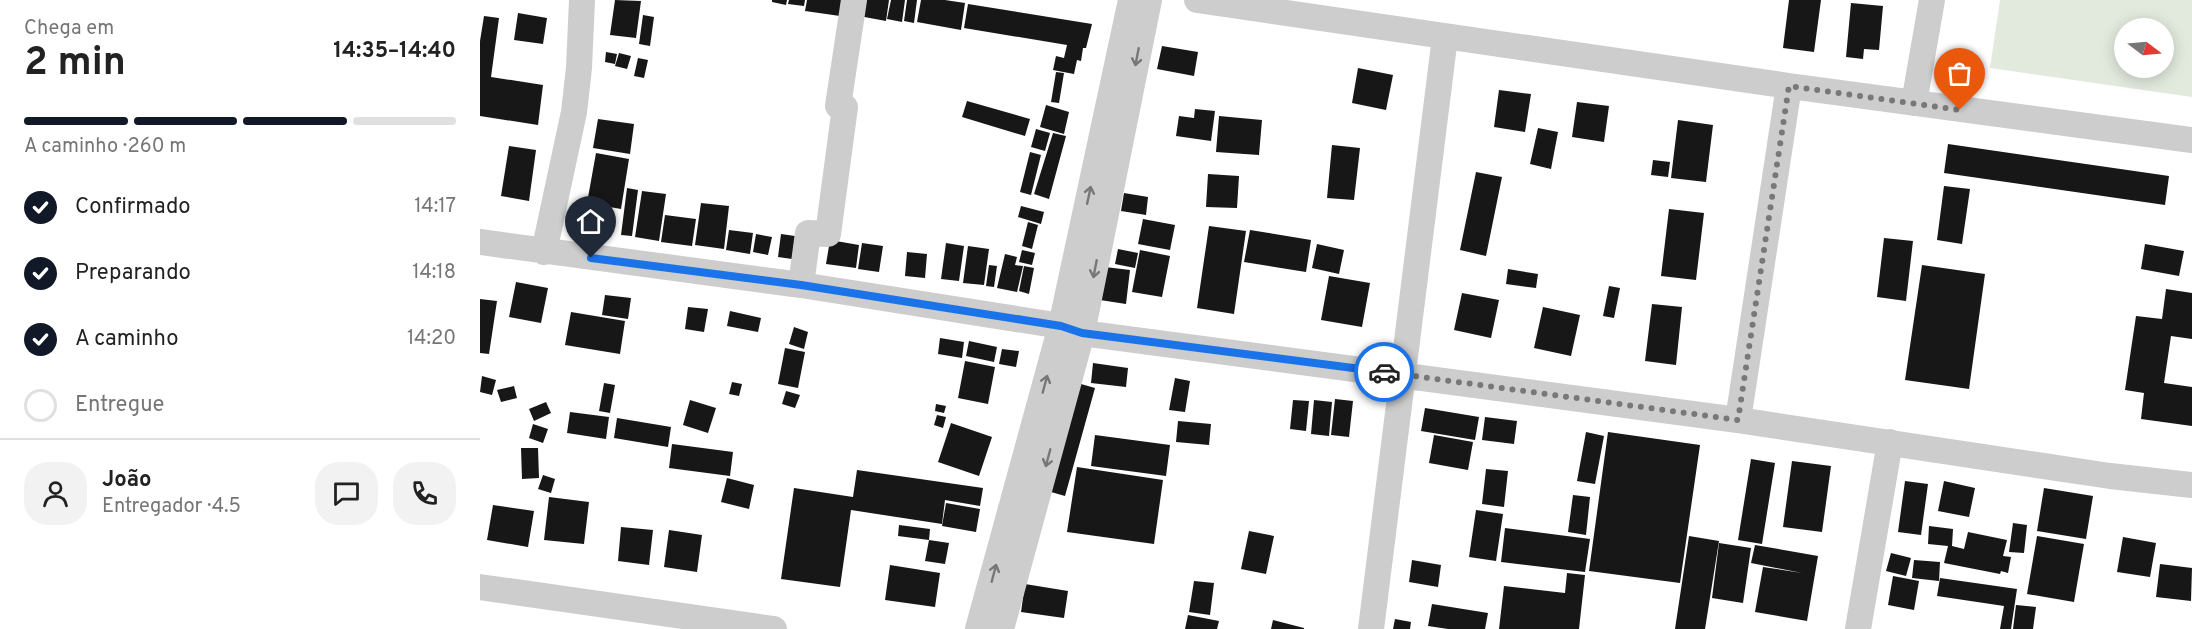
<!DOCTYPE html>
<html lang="pt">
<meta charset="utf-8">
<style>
:root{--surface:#fff;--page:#f2f2f2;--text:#222;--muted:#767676;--line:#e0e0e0;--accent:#111827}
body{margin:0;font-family:Overpass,sans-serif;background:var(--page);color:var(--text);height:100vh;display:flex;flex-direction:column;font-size:22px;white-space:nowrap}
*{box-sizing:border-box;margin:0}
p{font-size:20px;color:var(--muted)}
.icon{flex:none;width:33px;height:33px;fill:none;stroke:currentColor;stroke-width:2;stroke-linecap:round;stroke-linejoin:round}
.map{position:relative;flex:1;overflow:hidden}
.panel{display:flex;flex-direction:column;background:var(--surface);width:480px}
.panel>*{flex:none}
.needle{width:39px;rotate:106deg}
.tools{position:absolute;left:1634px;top:18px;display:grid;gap:12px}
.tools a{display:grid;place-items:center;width:60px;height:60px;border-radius:50%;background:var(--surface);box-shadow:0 3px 15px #0003;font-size:30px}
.pin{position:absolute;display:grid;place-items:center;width:51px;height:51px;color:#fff;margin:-62px -26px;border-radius:50% 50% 50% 0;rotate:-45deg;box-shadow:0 0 6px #0007}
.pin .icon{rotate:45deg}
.courier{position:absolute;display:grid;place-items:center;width:60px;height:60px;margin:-30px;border:4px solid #1a73e8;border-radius:50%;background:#fff;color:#222;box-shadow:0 2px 8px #0007}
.overview em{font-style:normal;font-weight:700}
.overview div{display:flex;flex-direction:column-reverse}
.overview{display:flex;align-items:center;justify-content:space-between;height:102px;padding:0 24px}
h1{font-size:39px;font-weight:700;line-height:45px}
.bar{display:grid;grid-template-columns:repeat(4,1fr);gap:9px 6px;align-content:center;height:72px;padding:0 24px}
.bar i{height:8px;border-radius:4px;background:var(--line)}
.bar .current{background:var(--accent)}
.bar p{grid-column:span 4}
.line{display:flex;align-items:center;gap:15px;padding:0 24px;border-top:2px solid var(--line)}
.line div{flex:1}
.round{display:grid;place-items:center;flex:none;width:63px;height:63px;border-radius:24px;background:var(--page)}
ol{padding:0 24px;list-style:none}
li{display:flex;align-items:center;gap:18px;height:66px}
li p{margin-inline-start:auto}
li .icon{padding:6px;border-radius:50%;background:var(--accent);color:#fff;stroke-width:4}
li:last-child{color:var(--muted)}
li i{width:33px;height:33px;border:3px solid var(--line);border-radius:50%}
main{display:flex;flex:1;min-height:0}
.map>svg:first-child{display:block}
.green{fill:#e2e9dd;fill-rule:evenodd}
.building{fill:#171717}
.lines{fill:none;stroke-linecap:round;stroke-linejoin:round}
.street{stroke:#cdcdcd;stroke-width:26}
.oneway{stroke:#777}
.done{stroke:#787878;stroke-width:6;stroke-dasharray:0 10.8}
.route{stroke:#1a73e8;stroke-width:8}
</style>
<main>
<section class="panel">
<div class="overview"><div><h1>2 min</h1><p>Chega em</p></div><em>14:35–14:40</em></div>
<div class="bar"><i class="current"></i><i class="current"></i><i class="current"></i><i></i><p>A caminho · 260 m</p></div>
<ol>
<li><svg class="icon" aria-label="check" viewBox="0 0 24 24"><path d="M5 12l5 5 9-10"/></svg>Confirmado<p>14:17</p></li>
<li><svg class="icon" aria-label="check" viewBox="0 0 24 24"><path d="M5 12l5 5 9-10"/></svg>Preparando<p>14:18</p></li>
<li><svg class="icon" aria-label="check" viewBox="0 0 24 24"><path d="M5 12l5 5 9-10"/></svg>A caminho<p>14:20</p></li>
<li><i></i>Entregue</li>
</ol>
<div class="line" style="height:108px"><a class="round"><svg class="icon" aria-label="person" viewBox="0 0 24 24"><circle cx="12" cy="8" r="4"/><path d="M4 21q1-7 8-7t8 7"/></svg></a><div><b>João</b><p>Entregador · 4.5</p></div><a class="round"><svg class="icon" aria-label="chat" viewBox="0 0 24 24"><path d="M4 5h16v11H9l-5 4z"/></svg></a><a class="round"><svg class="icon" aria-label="phone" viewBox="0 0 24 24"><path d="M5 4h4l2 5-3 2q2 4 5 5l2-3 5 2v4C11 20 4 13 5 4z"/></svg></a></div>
</section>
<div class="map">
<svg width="1712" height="629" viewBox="0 0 1712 629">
<rect width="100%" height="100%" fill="#fff"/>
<path class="green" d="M 1520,0 L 1712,0 L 1712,97 L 1510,68 ZM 1644,28 L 1683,28 L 1683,68 L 1644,68 Z"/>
<path class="building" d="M 135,0 L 161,1 L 156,38 L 130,35 Z
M 292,0 L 307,0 L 306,5 L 292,2 Z
M 309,0 L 325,0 L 324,6 L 308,4 Z
M 327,0 L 370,0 L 367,17 L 325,11 Z
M 381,0 L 409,0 L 406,21 L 379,16 Z
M 411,0 L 425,0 L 422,22 L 407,19 Z
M 427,0 L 437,0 L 434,23 L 424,21 Z
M 441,0 L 465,0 L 485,3 L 481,30 L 437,22 Z
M 1309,0 L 1341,0 L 1334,52 L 1303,48 Z
M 1371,3 L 1403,6 L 1399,50 L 1384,49 L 1383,59 L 1366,57 Z
M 488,4 L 612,24 L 606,48 L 603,48 L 601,61 L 597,60 L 594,74 L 573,70 L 576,56 L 584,58 L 587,45 L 484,28 Z
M 38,13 L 67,18 L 63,44 L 34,40 Z
M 163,15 L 174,17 L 170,46 L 159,44 Z
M 4,16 L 19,18 L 11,77 L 63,85 L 58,125 L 0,116 L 0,41 Z
M 682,46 L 718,52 L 714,76 L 677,69 Z
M 126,52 L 137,54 L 135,64 L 125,62 Z
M 139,53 L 151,56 L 147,69 L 135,66 Z
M 158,58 L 168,60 L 164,78 L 154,76 Z
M 878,68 L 913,75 L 906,110 L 872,103 Z
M 576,72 L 584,73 L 579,103 L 571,102 Z
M 1019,90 L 1051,94 L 1045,132 L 1014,127 Z
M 487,101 L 550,119 L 545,136 L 482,117 Z
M 1097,102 L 1129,106 L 1124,142 L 1092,137 Z
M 566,105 L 589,112 L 584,134 L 560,127 Z
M 715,109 L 735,111 L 731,141 L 696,136 L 699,116 L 714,118 Z
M 739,116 L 782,120 L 779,155 L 736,152 Z
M 118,119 L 154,124 L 150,154 L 113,148 Z
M 1198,120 L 1233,125 L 1226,182 L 1191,178 Z
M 1058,128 L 1078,132 L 1071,169 L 1050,164 Z
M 556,129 L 570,133 L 565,151 L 551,147 Z
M 573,133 L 586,136 L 569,199 L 554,194 Z
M 1468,144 L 1689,176 L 1685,205 L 1464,173 Z
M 852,145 L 880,148 L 874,200 L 847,198 Z
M 29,146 L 56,150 L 49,201 L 21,196 Z
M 550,152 L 561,155 L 551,195 L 540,192 Z
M 116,153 L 149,159 L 141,209 L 107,203 Z
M 1173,160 L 1190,162 L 1188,177 L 1171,175 Z
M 996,172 L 1022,177 L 1006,256 L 980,250 Z
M 728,174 L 759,176 L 757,208 L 726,207 Z
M 1464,186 L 1490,189 L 1482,244 L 1457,240 Z
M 147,188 L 158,190 L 152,236 L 141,235 Z
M 162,191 L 186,194 L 179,241 L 155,237 Z
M 644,193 L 668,197 L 666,215 L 641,211 Z
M 221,203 L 249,206 L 244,249 L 215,245 Z
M 541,206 L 564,212 L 561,224 L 538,217 Z
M 1189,209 L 1224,213 L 1216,280 L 1181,276 Z
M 185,215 L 216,219 L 212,246 L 181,242 Z
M 663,219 L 695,225 L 690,250 L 658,244 Z
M 548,222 L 558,225 L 552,249 L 542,246 Z
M 729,226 L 766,231 L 754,314 L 717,308 Z
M 249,230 L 273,233 L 270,254 L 246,250 Z
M 770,230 L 831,240 L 826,272 L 764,262 Z
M 276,234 L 292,237 L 288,255 L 273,252 Z
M 301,234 L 315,236 L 312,259 L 298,257 Z
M 1404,238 L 1433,241 L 1426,301 L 1397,297 Z
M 350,240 L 379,245 L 376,268 L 346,264 Z
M 382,243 L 403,246 L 399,272 L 378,269 Z
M 466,243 L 484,246 L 479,281 L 461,279 Z
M 837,244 L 864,250 L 859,274 L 832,268 Z
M 1665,244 L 1704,251 L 1699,276 L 1661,269 Z
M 488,246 L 509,249 L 504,285 L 483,283 Z
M 638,249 L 658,253 L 655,268 L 635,264 Z
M 542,250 L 555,253 L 552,265 L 539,262 Z
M 660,250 L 690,256 L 682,297 L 652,292 Z
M 427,252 L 447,254 L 445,278 L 425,276 Z
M 525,254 L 537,257 L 535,265 L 543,266 L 537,292 L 517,288 Z
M 509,265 L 517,266 L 514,287 L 506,286 Z
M 1442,265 L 1505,274 L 1489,389 L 1425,380 Z
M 544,266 L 554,268 L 549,294 L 539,291 Z
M 625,267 L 650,270 L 646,304 L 620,300 Z
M 1028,269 L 1058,274 L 1056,288 L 1026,284 Z
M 849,276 L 890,283 L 882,327 L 841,320 Z
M 36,282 L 68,288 L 61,323 L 29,317 Z
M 1129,286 L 1140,288 L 1134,318 L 1123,316 Z
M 1686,289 L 1712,293 L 1712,339 L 1691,336 L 1684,383 L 1712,387 L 1712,426 L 1661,419 L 1664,393 L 1645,390 L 1656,316 L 1682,319 Z
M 982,293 L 1019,300 L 1011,338 L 974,330 Z
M 125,295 L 151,298 L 148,319 L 122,315 Z
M 0,299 L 17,301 L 9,354 L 0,353 Z
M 1172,304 L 1202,307 L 1196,365 L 1165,361 Z
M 208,307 L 228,309 L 224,332 L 205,329 Z
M 1063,307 L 1100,315 L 1091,356 L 1054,348 Z
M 250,311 L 281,318 L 278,332 L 247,326 Z
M 91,312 L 145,321 L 140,354 L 85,345 Z
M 314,327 L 328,332 L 324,349 L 309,344 Z
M 460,338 L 484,342 L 482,358 L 458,354 Z
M 489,341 L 517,347 L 514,362 L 486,356 Z
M 305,348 L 325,352 L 318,388 L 298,384 Z
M 522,349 L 539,351 L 536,367 L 519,364 Z
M 485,361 L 515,367 L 508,404 L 478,398 Z
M 613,363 L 648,368 L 646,387 L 611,383 Z
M 2,376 L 16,380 L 12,395 L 0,392 Z
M 695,378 L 710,381 L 705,412 L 689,410 Z
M 252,382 L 262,384 L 259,396 L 249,394 Z
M 594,382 L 615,388 L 585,496 L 564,490 Z
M 124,383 L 135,385 L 130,413 L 119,411 Z
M 34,386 L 37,398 L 21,402 L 17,390 Z
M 306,391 L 320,395 L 315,408 L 302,404 Z
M 855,399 L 873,401 L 869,437 L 851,435 Z
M 210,400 L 236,408 L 228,433 L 203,425 Z
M 813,400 L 829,401 L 826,431 L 810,429 Z
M 834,400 L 852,402 L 849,436 L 831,434 Z
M 66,402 L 71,413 L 54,421 L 49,409 Z
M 456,404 L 466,406 L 464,413 L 455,411 Z
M 945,408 L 999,417 L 995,440 L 941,431 Z
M 90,412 L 129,417 L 126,439 L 87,433 Z
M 457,415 L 466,417 L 463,428 L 454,425 Z
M 1005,417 L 1037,421 L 1034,444 L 1002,440 Z
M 137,418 L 191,427 L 188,447 L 134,438 Z
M 698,421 L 731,424 L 729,445 L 696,442 Z
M 471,423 L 512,437 L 499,476 L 458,462 Z
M 53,424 L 68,429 L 63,443 L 49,438 Z
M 1106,432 L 1124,436 L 1115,484 L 1097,481 Z
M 1128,432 L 1220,445 L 1200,583 L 1109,571 Z
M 615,435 L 690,445 L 686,476 L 611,466 Z
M 954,435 L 993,442 L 988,470 L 949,463 Z
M 192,444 L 253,452 L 250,476 L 189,468 Z
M 41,448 L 58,448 L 59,478 L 42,479 Z
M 1271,459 L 1295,463 L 1282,544 L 1258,540 Z
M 1312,461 L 1351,466 L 1342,532 L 1303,527 Z
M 597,467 L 683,480 L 674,544 L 587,532 Z
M 1006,469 L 1028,471 L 1024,507 L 1002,504 Z
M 377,470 L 503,488 L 500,506 L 465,500 L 462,524 L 371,510 L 360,587 L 301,579 L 314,488 L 373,497 Z
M 63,475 L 75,479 L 71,493 L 58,489 Z
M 247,478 L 274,485 L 269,509 L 241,502 Z
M 1425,481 L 1448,484 L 1441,535 L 1418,532 Z
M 1464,481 L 1495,488 L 1489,517 L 1458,511 Z
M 1564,488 L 1613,496 L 1606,539 L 1557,531 Z
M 1093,495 L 1110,497 L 1106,535 L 1088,532 Z
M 69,497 L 109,502 L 104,544 L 64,540 Z
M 466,503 L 500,509 L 496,532 L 462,526 Z
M 13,505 L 54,511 L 48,547 L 7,540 Z
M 996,510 L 1023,514 L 1016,561 L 989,557 Z
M 1533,523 L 1547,525 L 1544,553 L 1529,552 Z
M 419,525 L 450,529 L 449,540 L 418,536 Z
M 1449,526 L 1473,529 L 1472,546 L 1484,549 L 1488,532 L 1527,540 L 1523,556 L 1531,557 L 1528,573 L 1521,571 L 1520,574 L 1464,563 L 1468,546 L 1448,544 Z
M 141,527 L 173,530 L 169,565 L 138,561 Z
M 1025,528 L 1110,539 L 1105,572 L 1021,562 Z
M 189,530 L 222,535 L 217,572 L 184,567 Z
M 769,531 L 794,536 L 786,574 L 761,569 Z
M 1209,536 L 1239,541 L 1225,629 L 1195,629 Z
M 1557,536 L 1604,544 L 1594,602 L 1547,594 Z
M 1643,537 L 1676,543 L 1670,577 L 1637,572 Z
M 449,540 L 469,543 L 465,564 L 445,561 Z
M 1239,543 L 1271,548 L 1263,603 L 1232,598 Z
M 1275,545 L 1338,556 L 1327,621 L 1275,612 L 1283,567 L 1322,573 L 1271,563 Z
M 1411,553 L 1431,558 L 1426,576 L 1406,571 Z
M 932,560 L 961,565 L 958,587 L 929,582 Z
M 1434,560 L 1460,562 L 1459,581 L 1432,578 Z
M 1680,564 L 1712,568 L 1711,601 L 1676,597 Z
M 410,565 L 460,573 L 455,607 L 405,600 Z
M 1087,573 L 1105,575 L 1099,629 L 1019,629 L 1024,586 L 1085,593 Z
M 1413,576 L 1439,581 L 1434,610 L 1408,605 Z
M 1460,578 L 1537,589 L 1531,629 L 1520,629 L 1524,606 L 1457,596 Z
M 714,581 L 734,583 L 730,615 L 709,612 Z
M 545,584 L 588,591 L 584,618 L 541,612 Z
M 952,604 L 1008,613 L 1005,629 L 968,629 L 948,626 Z
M 1536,605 L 1556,607 L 1553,629 L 1533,629 Z
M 708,615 L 739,621 L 737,629 L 705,629 Z
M 915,619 L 931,622 L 930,629 L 913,629 Z
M 793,620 L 824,628 L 824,629 L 791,629 Z"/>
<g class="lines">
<path class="street" d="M 717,0 L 1309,86 L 1712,140
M 1434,103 L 1452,0
M 0,242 L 321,285 L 581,326 L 602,333 L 1258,420 L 1630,476 L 1712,485
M 64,252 L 94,112 L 99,68 L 102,0
M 321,285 L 328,233 L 348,234 L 365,107 L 358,106 L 374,0
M 1258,420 L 1309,86
M 0,587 L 294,629
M 498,629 L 581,326 L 651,0
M 521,629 L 602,333 L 669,0
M 891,629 L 965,37
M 1378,629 L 1410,442"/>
</g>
<defs><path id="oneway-shaft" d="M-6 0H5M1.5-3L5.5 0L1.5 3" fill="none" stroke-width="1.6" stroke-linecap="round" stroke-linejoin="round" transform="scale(1.5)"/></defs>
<g class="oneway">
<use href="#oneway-shaft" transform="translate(657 57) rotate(101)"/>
<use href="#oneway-shaft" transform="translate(609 195) rotate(-78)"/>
<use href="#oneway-shaft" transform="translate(615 269) rotate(101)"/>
<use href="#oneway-shaft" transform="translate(565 384) rotate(-75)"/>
<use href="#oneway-shaft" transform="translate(568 458) rotate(105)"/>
<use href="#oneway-shaft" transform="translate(514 573) rotate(-75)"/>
</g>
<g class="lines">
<path class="done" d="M 904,372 L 1258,420 L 1309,86 L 1480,110"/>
<path class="route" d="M 111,258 L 321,285 L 581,326 L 602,333 L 904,372"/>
</g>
</svg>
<div class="tools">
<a><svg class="needle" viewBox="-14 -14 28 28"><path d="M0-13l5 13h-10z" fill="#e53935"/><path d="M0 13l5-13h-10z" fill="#767676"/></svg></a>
</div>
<div class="pin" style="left:1480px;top:110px;background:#ea580c"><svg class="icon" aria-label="bag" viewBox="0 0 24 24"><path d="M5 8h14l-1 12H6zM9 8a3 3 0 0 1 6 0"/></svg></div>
<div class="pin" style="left:111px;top:258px;background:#1f2937"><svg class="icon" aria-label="home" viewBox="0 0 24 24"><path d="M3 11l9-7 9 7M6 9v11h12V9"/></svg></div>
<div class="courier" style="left:904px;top:372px"><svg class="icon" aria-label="car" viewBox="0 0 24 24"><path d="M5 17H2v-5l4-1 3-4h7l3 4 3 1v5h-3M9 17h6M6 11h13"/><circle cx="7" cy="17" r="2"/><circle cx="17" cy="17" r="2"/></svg></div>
</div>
</main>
